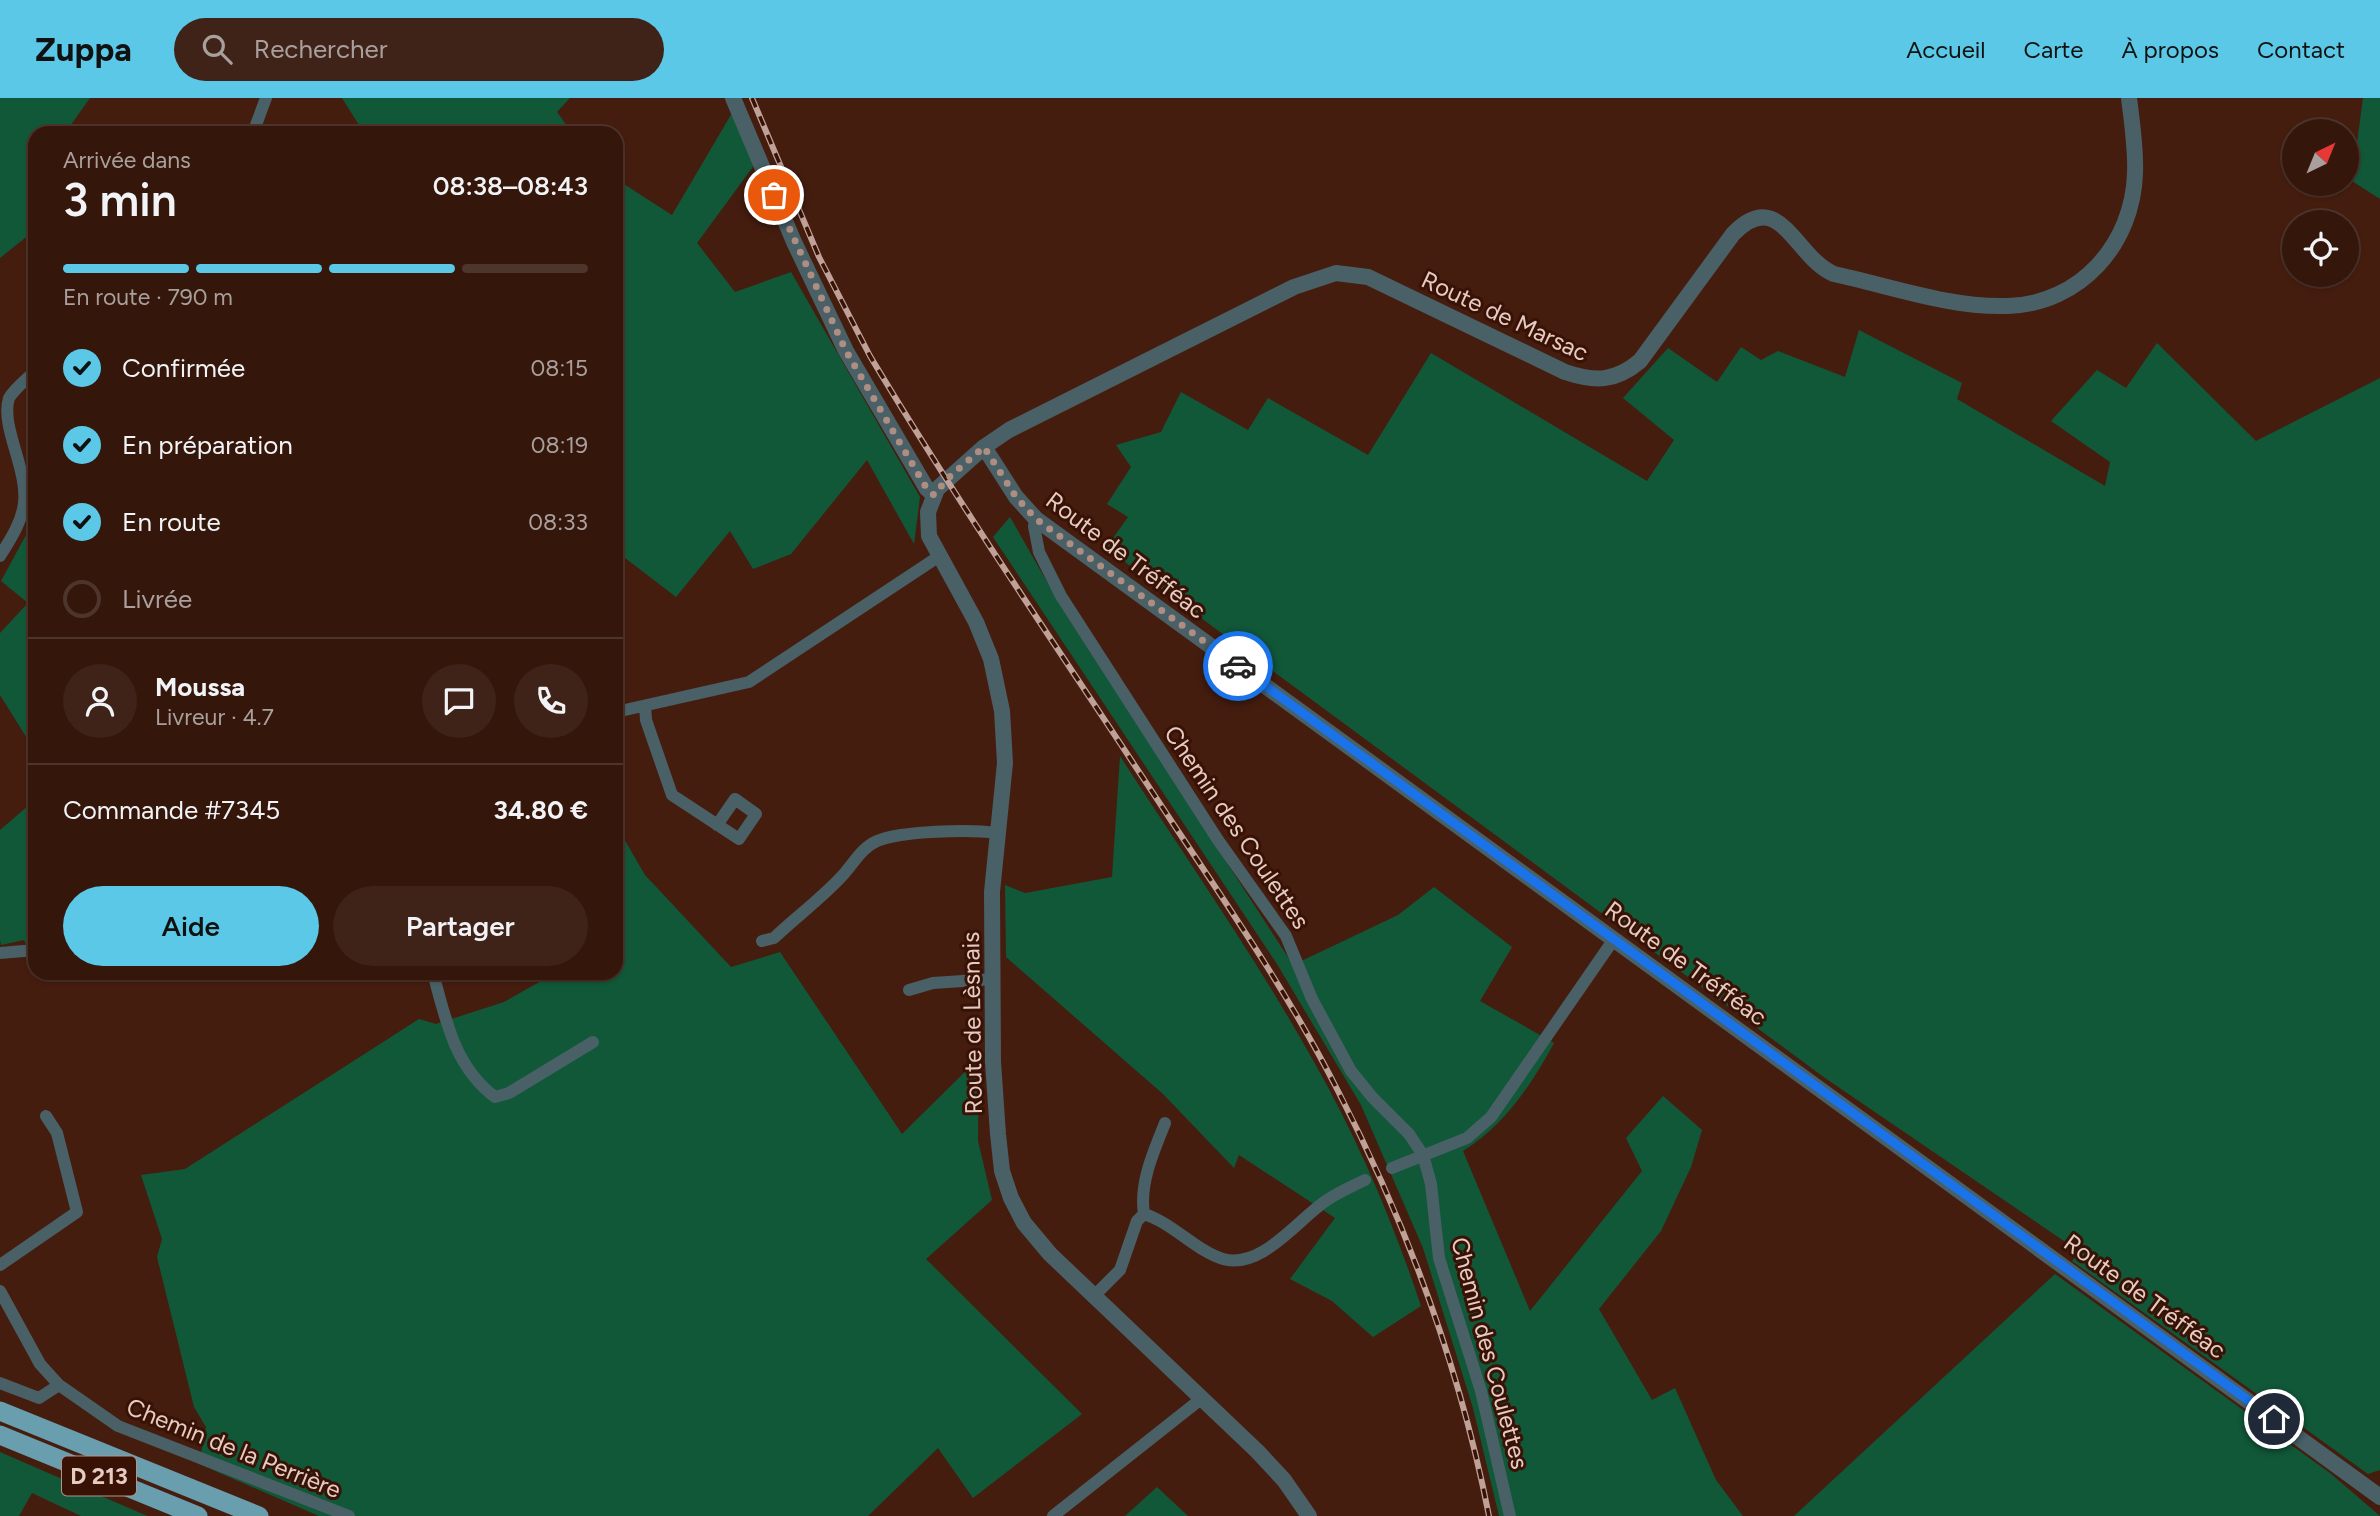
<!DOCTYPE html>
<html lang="fr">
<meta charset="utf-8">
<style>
:root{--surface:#34160b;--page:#3f2319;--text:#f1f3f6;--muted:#a99f9d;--line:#4e352c;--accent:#5ac8e6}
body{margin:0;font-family:Figtree,sans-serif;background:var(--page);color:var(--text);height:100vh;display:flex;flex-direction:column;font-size:26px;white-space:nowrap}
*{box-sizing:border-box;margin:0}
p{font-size:23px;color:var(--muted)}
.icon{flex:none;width:38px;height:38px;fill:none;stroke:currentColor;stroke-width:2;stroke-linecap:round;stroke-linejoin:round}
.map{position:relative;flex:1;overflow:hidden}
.sheet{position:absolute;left:28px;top:28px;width:595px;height:854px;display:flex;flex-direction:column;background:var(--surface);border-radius:21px;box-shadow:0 2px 5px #0004,0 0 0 2px var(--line)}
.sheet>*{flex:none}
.needle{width:46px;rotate:43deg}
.fabs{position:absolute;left:2282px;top:21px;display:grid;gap:14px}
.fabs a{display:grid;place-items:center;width:77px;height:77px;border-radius:50%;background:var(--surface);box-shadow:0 2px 5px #0004,0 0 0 2px var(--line);font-size:35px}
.pin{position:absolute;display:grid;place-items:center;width:60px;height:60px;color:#fff;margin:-30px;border:4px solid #fff;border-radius:50%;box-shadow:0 2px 7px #0007}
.courier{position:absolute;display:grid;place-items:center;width:70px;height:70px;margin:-35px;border:5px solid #1a73e8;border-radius:50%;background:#fff;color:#222;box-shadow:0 2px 9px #0007}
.head em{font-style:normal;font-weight:600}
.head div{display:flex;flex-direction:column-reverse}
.head{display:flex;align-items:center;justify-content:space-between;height:119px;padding:0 35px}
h1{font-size:46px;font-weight:600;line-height:52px}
.bar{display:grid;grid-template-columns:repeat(4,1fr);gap:10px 7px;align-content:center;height:84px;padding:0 35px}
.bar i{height:9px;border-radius:5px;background:var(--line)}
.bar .selected{background:var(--accent)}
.bar p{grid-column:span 4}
.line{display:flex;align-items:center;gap:18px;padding:0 35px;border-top:2px solid var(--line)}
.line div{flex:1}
.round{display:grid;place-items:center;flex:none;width:74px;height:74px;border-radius:37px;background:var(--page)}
ol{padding:0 35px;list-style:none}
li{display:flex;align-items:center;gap:21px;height:77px}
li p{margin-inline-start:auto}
li .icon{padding:7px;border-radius:50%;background:var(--accent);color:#111;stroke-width:4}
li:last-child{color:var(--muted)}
li i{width:38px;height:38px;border:4px solid var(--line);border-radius:50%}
.action{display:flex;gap:14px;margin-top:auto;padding:14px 35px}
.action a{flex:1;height:80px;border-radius:42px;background:var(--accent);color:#111;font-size:28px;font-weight:600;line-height:80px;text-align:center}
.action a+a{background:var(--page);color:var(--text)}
header{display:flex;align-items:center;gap:42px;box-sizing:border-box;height:98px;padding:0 35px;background:var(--accent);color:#111}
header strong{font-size:33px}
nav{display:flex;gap:38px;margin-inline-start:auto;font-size:24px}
.search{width:490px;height:63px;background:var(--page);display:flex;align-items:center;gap:18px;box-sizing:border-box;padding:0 24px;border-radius:38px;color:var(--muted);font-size:26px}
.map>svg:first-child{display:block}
.green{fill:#115839}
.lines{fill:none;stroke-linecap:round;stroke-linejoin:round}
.minor{stroke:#496067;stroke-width:12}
.tertiary{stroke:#496067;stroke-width:16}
.trunk{stroke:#699eae;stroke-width:19}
.rail-casing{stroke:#bfa197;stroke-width:6}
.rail{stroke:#391206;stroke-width:3.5;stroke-dasharray:10;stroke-linecap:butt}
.done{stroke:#ae8e83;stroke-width:7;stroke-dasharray:0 12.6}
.route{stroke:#1a73e8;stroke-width:9}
.labels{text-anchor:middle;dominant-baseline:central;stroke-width:6;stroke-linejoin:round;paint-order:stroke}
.shield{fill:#391206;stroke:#b2948a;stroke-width:2}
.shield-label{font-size:23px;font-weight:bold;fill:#e6cbc2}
.street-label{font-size:24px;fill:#e6cbc2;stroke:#391206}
</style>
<header>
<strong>Zuppa</strong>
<div class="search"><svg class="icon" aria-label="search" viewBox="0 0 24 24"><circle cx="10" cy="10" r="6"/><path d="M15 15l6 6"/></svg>Rechercher</div>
<nav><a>Accueil</a><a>Carte</a><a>À propos</a><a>Contact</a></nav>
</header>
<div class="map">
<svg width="2380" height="1418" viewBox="0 0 2380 1418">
<rect width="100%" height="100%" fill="#451d0f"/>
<path class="green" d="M 0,0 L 90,0 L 65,35 L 35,35 L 35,132 L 0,160 Z
M 342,0 L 570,0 L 557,14 L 572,35 L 364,35 Z
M 2363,0 L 2380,0 L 2380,101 L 2352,83 Z
M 732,15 L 755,66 L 697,145 L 735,194 L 791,174 L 920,399 L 914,446 L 867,362 L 791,456 L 753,471 L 730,433 L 676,499 L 616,453 L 616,81 L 672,117 Z
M 1859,232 L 1962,285 L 1957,301 L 2105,388 L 2110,364 L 2051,323 L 2097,272 L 2126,290 L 2157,245 L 2256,343 L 2380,280 L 2380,1372 L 2368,1376 L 2072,1163 L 2080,1154 L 1825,980 L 1106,450 L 1128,419 L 1107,406 L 1131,369 L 1116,347 L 1161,334 L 1181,294 L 1248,332 L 1268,300 L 1368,357 L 1431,255 L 1647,383 L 1674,342 L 1623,300 L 1668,250 L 1717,284 L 1741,249 L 1761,262 L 1778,253 L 1845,279 Z
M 1010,419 L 1063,512 L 1293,867 L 1398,817 L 1434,789 L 1512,849 L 1480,903 L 1554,945 C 1532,986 1504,1028 1463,1053 L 1530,1213 L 1642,1073 L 1626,1040 L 1663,998 L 1702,1032 L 1691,1069 L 1661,1133 L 1599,1211 L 1652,1302 L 1675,1290 L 1716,1382 L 1743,1418 L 1499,1418 L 1473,1310 L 1423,1150 L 1361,1007 L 1277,866 L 993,439 Z
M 26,437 L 35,446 L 35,653 L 0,597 L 0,535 L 28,505 L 1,483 Z
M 1120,658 C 1185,759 1255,858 1314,964 C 1358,1041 1393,1124 1421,1208 L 1373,1239 L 1332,1203 L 1290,1181 L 1335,1120 L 1239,1057 L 1234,1070 L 1163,996 L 1006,859 L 1005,787 L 1025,795 L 1112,779 Z
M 35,702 L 35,862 L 33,862 L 24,842 L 1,847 L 0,842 L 0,732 Z
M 616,727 L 645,777 L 731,869 L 780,854 L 902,1036 L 979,960 L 978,1043 L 992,1102 L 926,1161 L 1082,1316 L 973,1400 L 938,1350 L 868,1418 L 319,1418 L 199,1366 L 206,1329 L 194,1309 L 157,1159 L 162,1141 L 141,1077 L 185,1071 L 419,921 L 436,926 L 504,904 L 555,875 L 616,875 Z
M 2055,1176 L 2330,1375 L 2380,1418 L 1794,1418 Z
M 0,1354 L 145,1417 L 148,1418 L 81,1418 L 32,1395 L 19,1418 L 0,1418 Z
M 1157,1389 L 1188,1418 L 1125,1418 Z"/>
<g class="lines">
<path class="minor" d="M 253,35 L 266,0
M 1036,421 L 1034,428 L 1039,454 L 1061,498 L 1218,742 L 1286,838 L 1312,901 L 1351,973 L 1373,1000 L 1409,1036 L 1423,1057 L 1431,1086 L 1439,1160 L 1481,1293 L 1510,1418
M 0,458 C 10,442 22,424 24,405 C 28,371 0,328 9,300 C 15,290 27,281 35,273
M 645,608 L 646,622 L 672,697 L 739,741 L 756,716 L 735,701 L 717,727
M 616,614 L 749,584 L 938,459
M 762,843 L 774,840 C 796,819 822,800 843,777 C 854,765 861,750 877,743 C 901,733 970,731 996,735
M 0,855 L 35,852
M 433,875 C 446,922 454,968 495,999 L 509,995 L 593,944
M 909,892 L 933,885 L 993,881
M 1392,1070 L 1467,1040 L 1491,1019 L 1614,841
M 1144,1116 C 1139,1085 1154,1053 1165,1025
M 0,1167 L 77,1114 L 57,1035 L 46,1018
M 0,1193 L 40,1266 L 59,1287 L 118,1328 L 349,1418
M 1093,1199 L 1120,1172 L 1137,1123 L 1144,1116 C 1173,1125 1196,1153 1223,1161 C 1262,1172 1298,1121 1327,1102 C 1339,1094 1353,1088 1365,1082
M 0,1285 L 39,1300 L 59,1287
M 1053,1418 L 1201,1301"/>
<path class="tertiary" d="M 733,0 L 794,144 L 846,253 L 927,391 L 934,397
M 984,349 L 1016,399 L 1036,421 L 2380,1399
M 1309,1418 L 1284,1382 L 1257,1353 L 1050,1156 L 1024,1125 L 1011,1100 L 1002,1073 L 998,1036 L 993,964 L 992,794 L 1005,665 L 1002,613 L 991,561 L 976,524 L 929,438 L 928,414 L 937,391 L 984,349 L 1009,332 L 1294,189 L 1336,175 L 1368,179 L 1565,274 C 1595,284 1615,284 1640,263 L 1733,136 C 1780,87 1795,160 1834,176 C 1890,188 1950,210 2008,208 C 2080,206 2133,146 2135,75 C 2136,50 2132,25 2129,0"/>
<path class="trunk" d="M 0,1313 L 259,1418
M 0,1337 L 198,1418"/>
<g class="rail-casing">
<path id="rail" d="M 752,0 L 819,159 L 870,258 C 966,418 1072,571 1174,727 C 1232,814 1291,900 1338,993 C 1407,1127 1460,1270 1489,1418"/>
</g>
<use href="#rail" class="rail"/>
</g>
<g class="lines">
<path class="done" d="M 774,97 L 846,253 L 927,391 L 934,397 L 947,381 L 984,349 L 1016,399 L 1036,421 L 1238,568"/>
<path class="route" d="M 1238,568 L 2274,1321"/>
</g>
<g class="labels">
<rect class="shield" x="62" y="1358.5" width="74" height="39" rx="5"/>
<g class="shield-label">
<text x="99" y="1378">D 213</text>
</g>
<g class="street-label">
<text transform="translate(1505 218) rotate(25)">Route de Marsac</text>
<text transform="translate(1126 457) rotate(37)">Route de Tréfféac</text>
<text transform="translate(1237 729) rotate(56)">Chemin des Coulettes</text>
<text transform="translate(1686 865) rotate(36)">Route de Tréfféac</text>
<text transform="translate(972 925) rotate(-91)">Route de Lèsnais</text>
<text transform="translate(2145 1198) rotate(36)">Route de Tréfféac</text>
<text transform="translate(1490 1255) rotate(75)">Chemin des Coulettes</text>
<text transform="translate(234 1350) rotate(22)">Chemin de la Perrière</text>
</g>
</g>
</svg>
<div class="fabs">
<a><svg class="needle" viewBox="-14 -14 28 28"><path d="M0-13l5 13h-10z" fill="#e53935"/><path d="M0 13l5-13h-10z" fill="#a99f9d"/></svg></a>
<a><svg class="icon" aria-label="locate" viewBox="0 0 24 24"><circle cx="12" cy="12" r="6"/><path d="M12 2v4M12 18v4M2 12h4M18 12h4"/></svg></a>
</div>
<div class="pin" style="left:774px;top:97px;background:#ea580c"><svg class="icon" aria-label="bag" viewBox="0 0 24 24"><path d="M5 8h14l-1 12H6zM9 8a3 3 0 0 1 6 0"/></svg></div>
<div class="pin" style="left:2274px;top:1321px;background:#1f2937"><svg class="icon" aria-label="home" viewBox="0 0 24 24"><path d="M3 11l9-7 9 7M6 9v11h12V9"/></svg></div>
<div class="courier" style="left:1238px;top:568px"><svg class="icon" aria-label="car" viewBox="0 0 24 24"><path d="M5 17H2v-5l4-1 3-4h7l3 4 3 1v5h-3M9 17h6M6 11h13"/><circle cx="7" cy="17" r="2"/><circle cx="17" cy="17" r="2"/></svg></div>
<section class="sheet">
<div class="head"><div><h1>3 min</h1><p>Arrivée dans</p></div><em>08:38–08:43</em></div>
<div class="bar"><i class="selected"></i><i class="selected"></i><i class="selected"></i><i></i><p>En route · 790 m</p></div>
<ol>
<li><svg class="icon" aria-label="check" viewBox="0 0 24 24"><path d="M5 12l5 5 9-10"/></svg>Confirmée<p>08:15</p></li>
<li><svg class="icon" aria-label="check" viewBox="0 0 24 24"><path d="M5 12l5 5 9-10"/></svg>En préparation<p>08:19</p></li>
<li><svg class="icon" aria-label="check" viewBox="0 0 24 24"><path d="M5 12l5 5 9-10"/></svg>En route<p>08:33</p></li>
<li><i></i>Livrée</li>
</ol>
<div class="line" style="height:126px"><a class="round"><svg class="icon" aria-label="person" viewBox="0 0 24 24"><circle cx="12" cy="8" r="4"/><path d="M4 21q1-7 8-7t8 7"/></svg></a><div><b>Moussa</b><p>Livreur · 4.7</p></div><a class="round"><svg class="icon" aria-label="chat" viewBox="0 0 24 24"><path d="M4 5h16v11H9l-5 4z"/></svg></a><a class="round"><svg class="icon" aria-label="phone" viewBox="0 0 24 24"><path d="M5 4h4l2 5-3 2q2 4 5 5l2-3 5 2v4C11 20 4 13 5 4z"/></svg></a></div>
<div class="line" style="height:91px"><div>Commande #7345</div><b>34.80 €</b></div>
<div class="action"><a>Aide</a><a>Partager</a></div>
</section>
</div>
